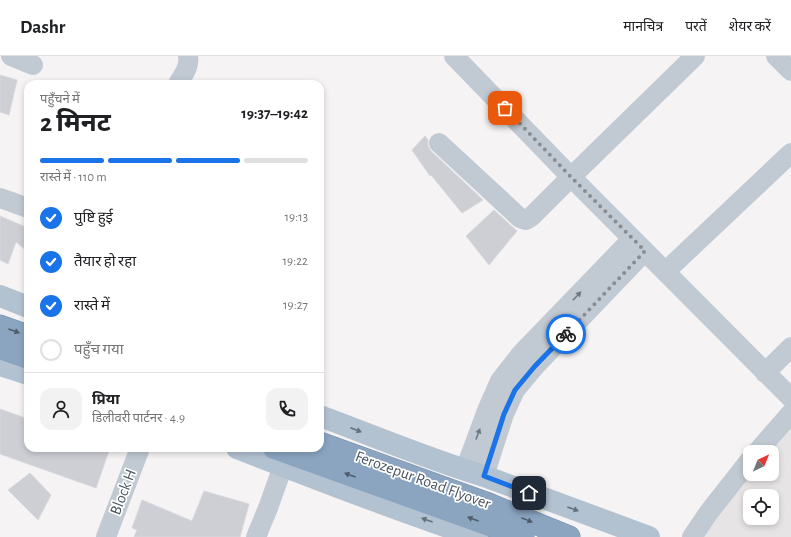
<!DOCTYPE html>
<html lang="hi">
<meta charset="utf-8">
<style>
:root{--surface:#fff;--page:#f2f2f2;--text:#202124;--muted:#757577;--line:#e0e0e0;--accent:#1a73e8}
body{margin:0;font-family:"Alegreya Sans","Noto Sans Devanagari",sans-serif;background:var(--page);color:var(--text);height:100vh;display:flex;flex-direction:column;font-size:15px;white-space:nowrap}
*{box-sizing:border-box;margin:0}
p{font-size:13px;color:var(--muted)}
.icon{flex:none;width:22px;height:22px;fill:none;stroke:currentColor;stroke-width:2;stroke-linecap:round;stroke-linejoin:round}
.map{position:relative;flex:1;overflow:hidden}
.panel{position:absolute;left:24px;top:24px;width:300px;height:372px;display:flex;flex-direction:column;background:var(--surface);border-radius:12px;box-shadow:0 2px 6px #0003}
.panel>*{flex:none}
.needle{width:26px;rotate:43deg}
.tools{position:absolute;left:743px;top:389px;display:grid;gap:8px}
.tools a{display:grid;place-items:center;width:36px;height:36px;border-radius:8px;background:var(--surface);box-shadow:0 2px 6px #0003;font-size:20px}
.pin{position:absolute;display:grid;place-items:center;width:34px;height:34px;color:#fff;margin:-17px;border-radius:8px;box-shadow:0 2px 6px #0006}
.courier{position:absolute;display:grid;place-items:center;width:40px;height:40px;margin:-20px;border:3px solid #1a73e8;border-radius:50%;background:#fff;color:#222;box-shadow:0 1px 5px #0007}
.headline em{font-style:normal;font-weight:700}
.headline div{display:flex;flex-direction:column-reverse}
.headline{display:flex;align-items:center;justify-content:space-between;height:68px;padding:0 16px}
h1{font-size:26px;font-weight:700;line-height:30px}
.bar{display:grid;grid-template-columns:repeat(4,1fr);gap:6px 4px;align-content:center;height:48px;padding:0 16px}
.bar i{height:5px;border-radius:3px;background:var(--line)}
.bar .active{background:var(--accent)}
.bar p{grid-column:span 4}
.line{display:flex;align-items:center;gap:10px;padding:0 16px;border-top:1px solid var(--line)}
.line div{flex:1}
.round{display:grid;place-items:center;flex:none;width:42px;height:42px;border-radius:12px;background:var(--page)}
ol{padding:0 16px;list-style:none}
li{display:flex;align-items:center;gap:12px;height:44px}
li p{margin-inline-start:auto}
li .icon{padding:4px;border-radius:50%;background:var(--accent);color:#fff;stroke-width:4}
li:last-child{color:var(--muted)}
li i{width:22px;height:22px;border:2px solid var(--line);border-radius:50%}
header{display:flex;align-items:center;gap:24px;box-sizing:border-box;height:56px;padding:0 20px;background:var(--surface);border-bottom:1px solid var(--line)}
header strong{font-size:19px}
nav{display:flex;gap:22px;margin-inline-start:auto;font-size:14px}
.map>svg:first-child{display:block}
.education{fill:#e6e4e5;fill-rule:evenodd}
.building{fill:#cdcfd5;stroke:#d7d9de}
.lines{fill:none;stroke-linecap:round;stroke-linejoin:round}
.highway-casing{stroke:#7690ad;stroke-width:23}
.minor{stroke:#c1cad2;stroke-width:20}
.major{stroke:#b3c2d1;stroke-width:22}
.highway{stroke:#8ba5c1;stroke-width:22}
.oneway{fill:#6e7983}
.oneway2{fill:#505e6b}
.oneway3{fill:#64717d}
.done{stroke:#868d94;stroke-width:4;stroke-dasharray:0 7.2}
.route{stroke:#1a73e8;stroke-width:5}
.labels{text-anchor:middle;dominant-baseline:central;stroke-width:3.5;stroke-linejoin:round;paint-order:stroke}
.street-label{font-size:16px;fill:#4a5661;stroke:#fff}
</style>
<header>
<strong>Dashr</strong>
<nav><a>मानचित्र</a><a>परतें</a><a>शेयर करें</a></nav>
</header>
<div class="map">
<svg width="791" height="481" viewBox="0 0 791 481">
<rect width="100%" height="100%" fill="#f5f3f3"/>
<path class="education" d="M 791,369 L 791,481 L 695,481 L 750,418 L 772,418 L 772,396 L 764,396 ZM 750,440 L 772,440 L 772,462 L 750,462 Z"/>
<path class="building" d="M 0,19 L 17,24 L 9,59 L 0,56 Z
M 425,80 L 428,84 L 428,90 L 431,95 L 483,144 L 462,157 L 431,119 L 430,120 L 412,94 Z
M 494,154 L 517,175 L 489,209 L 466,180 Z
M 0,160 L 28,172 L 28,196 L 16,186 L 8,208 L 0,204 Z
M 0,353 L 28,363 L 28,392 L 110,392 L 96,432 L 0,398 Z
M 30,417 L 51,439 L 38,464 L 8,434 Z
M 204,435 L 249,448 L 240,481 L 134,481 L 137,474 L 132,472 L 142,444 L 192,465 Z"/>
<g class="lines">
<g class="highway-casing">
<path id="highway" d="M 0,270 L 28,280
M 0,292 L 28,302
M 320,387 L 486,447 L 569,481
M 274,392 L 523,481"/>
</g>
<path class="minor" d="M 11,0 L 33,9
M 454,0 L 571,121 L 791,342
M 776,0 L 791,15
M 178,28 C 183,19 190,11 188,0
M 439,87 L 520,162 L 526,164 L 531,161 L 571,121 L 695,0
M 0,142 L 28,152
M 666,215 L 791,97
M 765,317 L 791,291
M 757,396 L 791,357
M 465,414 L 488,352 L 500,325 L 521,298 L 632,183
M 484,420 L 504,358 L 515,334 L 535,310 L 645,195
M 106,481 L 140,392
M 256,481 L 268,452 L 283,410
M 692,481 L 709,456 L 750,404"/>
<path class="major" d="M 0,240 L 28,251
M 0,309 L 28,318
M 320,360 C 374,380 428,403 484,420 L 649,481
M 237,392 C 316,423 396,454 477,481"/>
<use href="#highway" class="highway"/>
</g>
<defs><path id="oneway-solid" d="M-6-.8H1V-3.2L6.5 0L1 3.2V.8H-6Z"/></defs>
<g class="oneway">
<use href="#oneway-solid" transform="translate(577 240) rotate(-46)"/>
<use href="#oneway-solid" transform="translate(478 378) rotate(-70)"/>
</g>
<g class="oneway2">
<use href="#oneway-solid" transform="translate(14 275) rotate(20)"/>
<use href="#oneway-solid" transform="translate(350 419) rotate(-160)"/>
<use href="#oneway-solid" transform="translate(473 463) rotate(-160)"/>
<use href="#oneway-solid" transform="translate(527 464) rotate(22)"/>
</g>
<g class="oneway3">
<use href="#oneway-solid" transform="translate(356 374) rotate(21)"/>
<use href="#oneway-solid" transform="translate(573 453) rotate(20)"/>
<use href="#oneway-solid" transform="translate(427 464) rotate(-160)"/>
</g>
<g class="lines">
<path class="done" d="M 505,52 L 571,121 L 645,195 L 566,278"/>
<path class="route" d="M 529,437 L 484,420 L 504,358 L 515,334 L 535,310 L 566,278"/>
</g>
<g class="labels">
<g class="street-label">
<text transform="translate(423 424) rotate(20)">Ferozepur Road Flyover</text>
<text transform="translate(123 436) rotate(-69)">Block H</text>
</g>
</g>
</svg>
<div class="tools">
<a><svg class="needle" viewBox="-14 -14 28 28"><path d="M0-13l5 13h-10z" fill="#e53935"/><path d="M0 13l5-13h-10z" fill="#757577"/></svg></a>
<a><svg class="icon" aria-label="locate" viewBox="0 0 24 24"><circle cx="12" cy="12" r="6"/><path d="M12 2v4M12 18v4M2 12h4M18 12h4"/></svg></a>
</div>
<div class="pin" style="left:505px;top:52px;background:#ea580c"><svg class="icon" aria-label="bag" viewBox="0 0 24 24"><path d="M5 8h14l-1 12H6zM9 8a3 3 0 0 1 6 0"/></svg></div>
<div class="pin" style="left:529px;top:437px;background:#1f2937"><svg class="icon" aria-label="home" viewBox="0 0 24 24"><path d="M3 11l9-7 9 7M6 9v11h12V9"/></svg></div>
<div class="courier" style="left:566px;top:278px"><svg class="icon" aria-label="bike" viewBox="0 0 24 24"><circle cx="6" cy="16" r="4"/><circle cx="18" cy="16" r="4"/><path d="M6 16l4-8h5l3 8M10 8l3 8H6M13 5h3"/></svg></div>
<section class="panel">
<div class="headline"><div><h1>2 मिनट</h1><p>पहुँचने में</p></div><em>19:37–19:42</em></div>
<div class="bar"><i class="active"></i><i class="active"></i><i class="active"></i><i></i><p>रास्ते में · 110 m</p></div>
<ol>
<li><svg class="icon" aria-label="check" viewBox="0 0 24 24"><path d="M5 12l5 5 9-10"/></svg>पुष्टि हुई<p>19:13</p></li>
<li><svg class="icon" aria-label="check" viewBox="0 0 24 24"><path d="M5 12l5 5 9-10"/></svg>तैयार हो रहा<p>19:22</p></li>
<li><svg class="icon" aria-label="check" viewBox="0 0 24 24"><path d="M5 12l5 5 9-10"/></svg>रास्ते में<p>19:27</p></li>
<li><i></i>पहुँच गया</li>
</ol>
<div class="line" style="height:72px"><a class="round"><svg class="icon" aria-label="person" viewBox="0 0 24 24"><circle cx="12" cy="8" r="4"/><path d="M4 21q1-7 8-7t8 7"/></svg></a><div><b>प्रिया</b><p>डिलीवरी पार्टनर · 4.9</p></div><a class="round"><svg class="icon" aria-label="phone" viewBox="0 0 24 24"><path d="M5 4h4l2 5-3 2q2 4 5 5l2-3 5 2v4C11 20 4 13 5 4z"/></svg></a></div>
</section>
</div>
